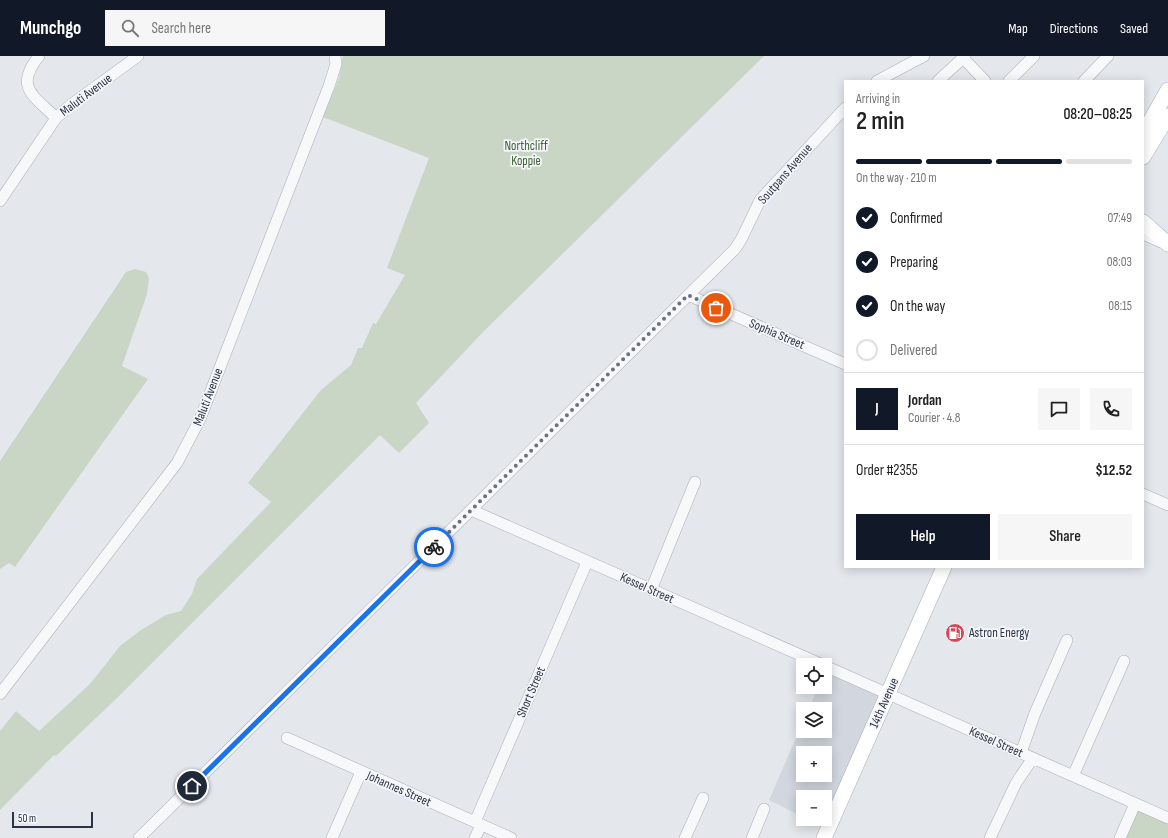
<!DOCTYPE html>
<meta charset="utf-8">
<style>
:root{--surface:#fff;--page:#f6f6f6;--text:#222;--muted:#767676;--line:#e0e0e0;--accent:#111827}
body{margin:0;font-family:"Sofia Sans Condensed",sans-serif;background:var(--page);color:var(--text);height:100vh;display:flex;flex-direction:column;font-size:15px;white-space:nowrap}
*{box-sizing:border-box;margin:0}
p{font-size:13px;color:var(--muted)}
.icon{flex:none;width:22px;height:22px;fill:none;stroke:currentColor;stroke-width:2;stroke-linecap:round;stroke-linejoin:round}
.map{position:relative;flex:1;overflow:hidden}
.sheet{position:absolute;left:844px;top:24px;width:300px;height:488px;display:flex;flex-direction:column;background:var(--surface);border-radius:0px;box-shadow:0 2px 10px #0003}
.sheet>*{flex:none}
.tools{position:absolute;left:796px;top:602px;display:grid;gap:8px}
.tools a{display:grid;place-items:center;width:36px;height:36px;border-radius:0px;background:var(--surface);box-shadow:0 2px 10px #0003;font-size:20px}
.scale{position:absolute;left:12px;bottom:10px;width:81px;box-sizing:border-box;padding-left:4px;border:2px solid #2b3445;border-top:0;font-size:11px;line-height:14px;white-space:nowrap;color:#2b3445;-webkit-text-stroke:3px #f4f6f9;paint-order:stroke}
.pin{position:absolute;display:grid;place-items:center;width:34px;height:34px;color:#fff;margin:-17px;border:2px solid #fff;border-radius:50%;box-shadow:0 1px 4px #0007}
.courier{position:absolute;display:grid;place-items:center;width:40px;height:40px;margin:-20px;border:3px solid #1a73e8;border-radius:50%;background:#fff;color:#222;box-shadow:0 1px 5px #0007}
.summary em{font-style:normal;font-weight:600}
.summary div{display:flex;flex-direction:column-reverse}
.summary{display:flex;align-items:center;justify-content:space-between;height:68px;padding:0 12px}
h1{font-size:26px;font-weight:600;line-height:30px}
.bar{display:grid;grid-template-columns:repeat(4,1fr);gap:6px 4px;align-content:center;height:48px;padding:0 12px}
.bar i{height:5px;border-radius:3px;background:var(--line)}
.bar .on{background:var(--accent)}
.bar p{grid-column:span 4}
.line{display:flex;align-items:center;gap:10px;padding:0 12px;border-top:1px solid var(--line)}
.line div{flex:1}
.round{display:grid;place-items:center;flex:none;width:42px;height:42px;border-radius:0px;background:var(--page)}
ol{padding:0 12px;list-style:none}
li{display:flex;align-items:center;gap:12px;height:44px}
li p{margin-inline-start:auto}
li .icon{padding:4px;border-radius:50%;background:var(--accent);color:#fff;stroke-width:4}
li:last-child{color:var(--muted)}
li i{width:22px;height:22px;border:2px solid var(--line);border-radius:50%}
.action{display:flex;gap:8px;margin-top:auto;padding:8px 12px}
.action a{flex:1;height:46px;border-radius:0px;background:var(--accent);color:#fff;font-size:16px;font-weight:600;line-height:46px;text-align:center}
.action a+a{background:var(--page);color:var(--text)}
header{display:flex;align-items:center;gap:24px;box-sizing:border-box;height:56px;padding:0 20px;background:var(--accent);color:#fff}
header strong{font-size:19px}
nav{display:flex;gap:22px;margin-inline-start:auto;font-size:14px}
.search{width:280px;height:36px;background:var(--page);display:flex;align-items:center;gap:10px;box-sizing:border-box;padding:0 14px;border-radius:0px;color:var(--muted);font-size:15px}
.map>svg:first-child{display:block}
.built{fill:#d2d6de;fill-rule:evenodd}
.green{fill:#c9d6c5}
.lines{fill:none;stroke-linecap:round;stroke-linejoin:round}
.minor-casing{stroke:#a9aeb7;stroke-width:12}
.secondary-casing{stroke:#a9aeb7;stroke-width:16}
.minor{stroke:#f7f8fa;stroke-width:11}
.secondary{stroke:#fff;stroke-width:15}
.done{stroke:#6c737f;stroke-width:4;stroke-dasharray:0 7.2}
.route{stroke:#1a73e8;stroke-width:5}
.labels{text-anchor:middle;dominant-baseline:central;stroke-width:3.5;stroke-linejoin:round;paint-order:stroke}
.street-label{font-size:13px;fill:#2b3445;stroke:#f4f6f9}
.park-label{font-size:13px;fill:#3f6138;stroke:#f4f6f9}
.poi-label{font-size:13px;fill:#2b3445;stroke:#f4f6f9;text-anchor:start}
</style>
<header>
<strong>Munchgo</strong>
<div class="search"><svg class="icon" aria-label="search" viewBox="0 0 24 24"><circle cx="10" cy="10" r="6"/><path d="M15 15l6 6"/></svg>Search here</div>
<nav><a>Map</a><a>Directions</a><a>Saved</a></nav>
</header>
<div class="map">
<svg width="1168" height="782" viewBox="0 0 1168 782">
<rect width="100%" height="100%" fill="#e4e7ec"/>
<path class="built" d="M 825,616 L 884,639 L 827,772 L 808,763 L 825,763 L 825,741 L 803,741 L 803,761 L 769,744 L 803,666 L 803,675 L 825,675 L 825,653 L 809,653 L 818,631 L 825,631 ZM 803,697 L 825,697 L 825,719 L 803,719 Z"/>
<path class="green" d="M 343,0 L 764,0 L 484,275 L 416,347 L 429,367 L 399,397 L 380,379 L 118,641 L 56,700 L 54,699 L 0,754 L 0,675 L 16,655 L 39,675 L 90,628 L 120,590 L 141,574 L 166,559 L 181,555 L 192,538 L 197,523 L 271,446 L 248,427 L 321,334 L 351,309 L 358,292 L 362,292 L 373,267 L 376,268 L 405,219 L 387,212 L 429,102 L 323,61 L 339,22 Z
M 135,213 L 146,216 L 149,222 L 147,238 L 122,310 L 148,323 L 15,511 L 9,507 L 0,513 L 0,405 L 126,216 Z
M 1135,753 L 1168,768 L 1168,782 L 1122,782 Z"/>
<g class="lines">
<g class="minor-casing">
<path id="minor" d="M 39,0 C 14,31 33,39 56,62
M 965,0 L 963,2 L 985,25
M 877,25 L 924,0
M 938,25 L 963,2
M 1009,25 L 1034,0
M 1084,25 L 1108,0
M 0,145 L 56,62 L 72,48 L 138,0
M 1143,178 L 1161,186
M 688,239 L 845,308
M 1143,438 L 1168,449
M 471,454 L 823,609
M 651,534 L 695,426
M 825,610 L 1168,762
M 0,638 L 177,407 L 200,363 L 329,30 L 336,8 L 335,0
M 287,682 L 511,782
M 1021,697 L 1035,657 L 1067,584
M 1073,720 L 1124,605
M 475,766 L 587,506
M 139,782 L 735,193 L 742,182 L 760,144 L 845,52
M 332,782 L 361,716
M 475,782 L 481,769
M 685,782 L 703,742
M 752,782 L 764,753
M 990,782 L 1016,727 L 1033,702
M 1120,782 L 1135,748"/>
</g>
<g class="secondary-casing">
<path id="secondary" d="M 1143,78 L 1168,34
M 1143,101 L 1168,60
M 1143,166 L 1168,188
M 824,782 L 944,511"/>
</g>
<use href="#minor" class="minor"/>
<use href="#secondary" class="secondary"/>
</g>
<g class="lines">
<path class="done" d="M 434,491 L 688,239 L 716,252"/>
<path class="route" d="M 192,730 L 434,491"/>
</g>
<defs>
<g id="fuel-disc" transform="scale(1)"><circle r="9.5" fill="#d1495b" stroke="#f4f6f9"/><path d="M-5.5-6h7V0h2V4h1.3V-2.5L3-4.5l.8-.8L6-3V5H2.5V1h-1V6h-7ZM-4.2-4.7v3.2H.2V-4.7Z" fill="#fff"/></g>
</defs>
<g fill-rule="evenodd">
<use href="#fuel-disc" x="955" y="577"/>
</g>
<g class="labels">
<g class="street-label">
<text transform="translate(86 39) rotate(-37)">Maluti Avenue</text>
<text transform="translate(785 118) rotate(-49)">Soutpans Avenue</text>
<text transform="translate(777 278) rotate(23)">Sophia Street</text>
<text transform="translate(208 341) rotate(-69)">Maluti Avenue</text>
<text transform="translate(647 532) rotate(24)">Kessel Street</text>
<text transform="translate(531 636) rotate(-67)">Short Street</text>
<text transform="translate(884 647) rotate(-66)">14th Avenue</text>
<text transform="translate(996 686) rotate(24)">Kessel Street</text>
<text transform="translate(399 733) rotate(24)">Johannes Street</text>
</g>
<g class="park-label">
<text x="526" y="90">Northcliff<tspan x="526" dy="15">Koppie</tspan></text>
</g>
<g class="poi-label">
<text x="969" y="577">Astron Energy</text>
</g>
</g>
</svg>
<div class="tools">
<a><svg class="icon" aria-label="locate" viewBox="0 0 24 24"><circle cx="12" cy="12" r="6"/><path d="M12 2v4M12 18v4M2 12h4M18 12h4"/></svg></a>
<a><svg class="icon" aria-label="layers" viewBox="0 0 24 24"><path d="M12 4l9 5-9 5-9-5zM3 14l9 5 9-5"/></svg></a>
<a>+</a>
<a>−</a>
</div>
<div class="scale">50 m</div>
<div class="pin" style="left:716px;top:252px;background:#ea580c"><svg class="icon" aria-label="bag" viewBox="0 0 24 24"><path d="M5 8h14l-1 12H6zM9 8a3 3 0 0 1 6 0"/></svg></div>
<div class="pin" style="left:192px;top:730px;background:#1f2937"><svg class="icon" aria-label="home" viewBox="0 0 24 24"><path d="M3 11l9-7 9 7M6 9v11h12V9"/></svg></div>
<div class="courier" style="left:434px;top:491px"><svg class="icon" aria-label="bike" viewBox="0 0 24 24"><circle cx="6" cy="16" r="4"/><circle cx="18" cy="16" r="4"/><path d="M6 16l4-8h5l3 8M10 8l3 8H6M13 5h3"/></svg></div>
<section class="sheet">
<div class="summary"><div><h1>2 min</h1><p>Arriving in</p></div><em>08:20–08:25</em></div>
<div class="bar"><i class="on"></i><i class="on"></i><i class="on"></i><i></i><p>On the way · 210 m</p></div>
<ol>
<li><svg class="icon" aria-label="check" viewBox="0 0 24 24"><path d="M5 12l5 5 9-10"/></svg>Confirmed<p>07:49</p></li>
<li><svg class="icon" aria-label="check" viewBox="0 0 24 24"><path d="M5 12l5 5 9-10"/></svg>Preparing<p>08:03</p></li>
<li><svg class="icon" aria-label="check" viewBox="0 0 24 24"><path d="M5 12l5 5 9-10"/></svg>On the way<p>08:15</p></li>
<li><i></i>Delivered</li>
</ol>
<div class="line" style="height:72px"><b class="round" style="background:var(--accent);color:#fff">J</b><div><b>Jordan</b><p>Courier · 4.8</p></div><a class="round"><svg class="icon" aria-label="chat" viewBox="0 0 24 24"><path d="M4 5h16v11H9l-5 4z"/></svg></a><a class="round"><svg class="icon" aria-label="phone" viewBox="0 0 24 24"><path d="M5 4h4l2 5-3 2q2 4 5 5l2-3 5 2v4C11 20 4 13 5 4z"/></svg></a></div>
<div class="line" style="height:52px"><div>Order #2355</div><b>$12.52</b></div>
<div class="action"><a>Help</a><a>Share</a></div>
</section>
</div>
